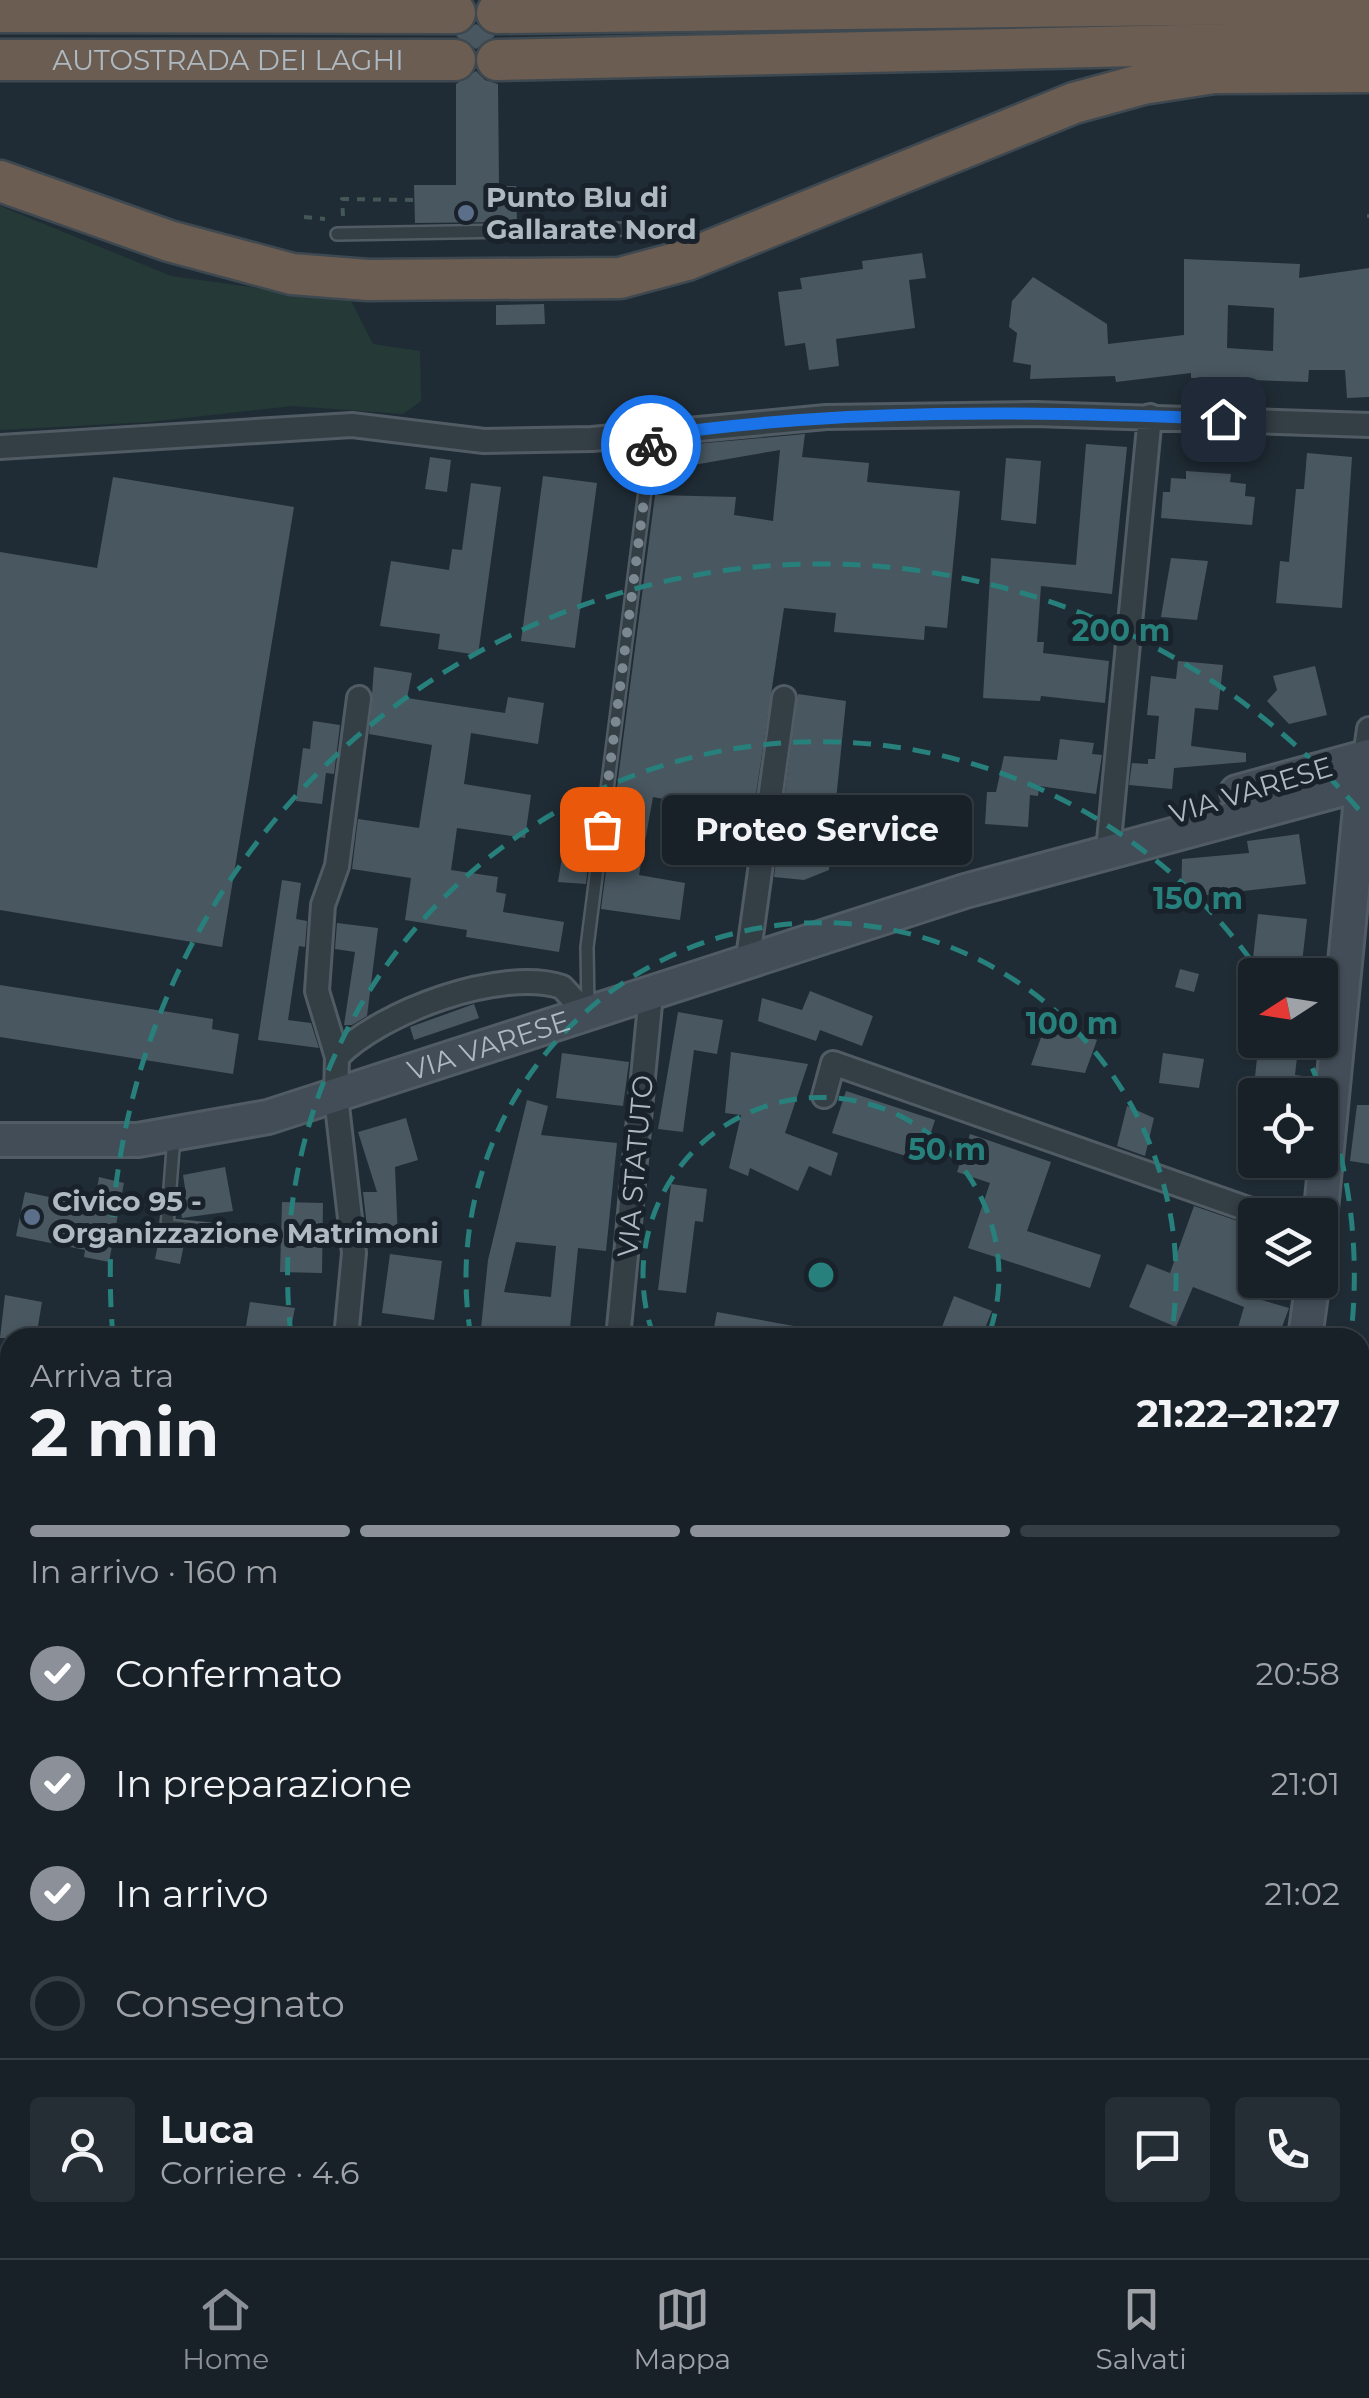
<!DOCTYPE html>
<html lang="it">
<meta charset="utf-8">
<style>
:root{--surface:#182128;--page:#252e34;--text:#f1f3f6;--muted:#9fa3a8;--line:#363e45;--accent:#8c9099}
body{margin:0;font-family:Montserrat,sans-serif;background:var(--page);color:var(--text);height:100vh;display:flex;flex-direction:column;font-size:38px;white-space:nowrap}
*{box-sizing:border-box;margin:0}
p{font-size:32px;color:var(--muted)}
.icon{flex:none;width:55px;height:55px;fill:none;stroke:currentColor;stroke-width:2;stroke-linecap:round;stroke-linejoin:round}
.map{position:relative;flex:1;overflow:hidden}
.side{position:absolute;left:0px;top:1328px;width:1370px;height:932px;display:flex;flex-direction:column;background:var(--surface);border-radius:30px 30px 0 0;box-shadow:0 2px 8px #0004,0 0 0 2px var(--line)}
.side>*{flex:none}
.needle{width:65px;rotate:258deg}
.tools{position:absolute;left:1238px;top:958px;display:grid;gap:20px}
.tools a{display:grid;place-items:center;width:100px;height:100px;border-radius:10px;background:var(--surface);box-shadow:0 2px 8px #0004,0 0 0 2px var(--line);font-size:50px}
.pin{position:absolute;display:grid;place-items:center;width:85px;height:85px;color:#fff;margin:-42px;border-radius:20px;box-shadow:0 5px 15px #0006}
.courier{position:absolute;display:grid;place-items:center;width:100px;height:100px;margin:-50px;border:8px solid #1a73e8;border-radius:50%;background:#fff;color:#222;box-shadow:0 2px 12px #0007}
.bubble{position:absolute;height:70px;border-radius:10px;background:var(--surface);box-shadow:0 2px 8px #0004,0 0 0 2px var(--line);font-size:32px;font-weight:700;line-height:70px;text-align:center}
.headline em{font-style:normal;font-weight:700}
.headline div{display:flex;flex-direction:column-reverse}
.headline{display:flex;align-items:center;justify-content:space-between;height:170px;padding:0 30px}
h1{font-size:65px;font-weight:700;line-height:75px}
.bar{display:grid;grid-template-columns:repeat(4,1fr);gap:15px 10px;align-content:center;height:120px;padding:0 30px}
.bar i{height:12px;border-radius:8px;background:var(--line)}
.bar .on{background:var(--accent)}
.bar p{grid-column:span 4}
.line{display:flex;align-items:center;gap:25px;padding:0 30px;border-top:2px solid var(--line)}
.line div{flex:1}
.round{display:grid;place-items:center;flex:none;width:105px;height:105px;border-radius:10px;background:var(--page)}
ol{padding:0 30px;list-style:none}
li{display:flex;align-items:center;gap:30px;height:110px}
li p{margin-inline-start:auto}
li .icon{padding:10px;border-radius:50%;background:var(--accent);color:#fff;stroke-width:4}
li:last-child{color:var(--muted)}
li i{width:55px;height:55px;border:5px solid var(--line);border-radius:50%}
.dock{display:flex;justify-content:space-around;align-items:center;height:140px;border-top:2px solid var(--line);background:var(--surface);font-size:28px;color:var(--muted)}
.dock a{display:grid;justify-items:center;gap:5px}
.dock .on{color:var(--accent)}
.map>svg:first-child{display:block}
.green{fill:#253a37}
.building{fill:#495760;fill-rule:evenodd}
.lines{fill:none;stroke-linecap:round;stroke-linejoin:round}
.lane-casing{stroke:#515b63;stroke-width:16}
.street-casing{stroke:#515b63;stroke-width:28}
.secondary-casing{stroke:#515b63;stroke-width:38}
.highway-casing{stroke:#3e4850;stroke-width:45}
.path{stroke:#445756;stroke-width:4;stroke-dasharray:8 8;stroke-linecap:butt}
.lane{stroke:#343e45;stroke-width:11}
.street{stroke:#343e45;stroke-width:22}
.secondary{stroke:#424d58;stroke-width:32}
.highway{stroke:#6b5d51;stroke-width:40}
.rail-casing{stroke:#56626c;stroke-width:11}
.rail{stroke:#19222a;stroke-width:8;stroke-dasharray:22;stroke-linecap:butt}
.done{stroke:#7c8891;stroke-width:10;stroke-dasharray:0 18}
.route{stroke:#1a73e8;stroke-width:12}
.ring{fill:none;stroke:#27807b;stroke-width:5;stroke-dasharray:18 12}
.service-dot{fill:#5c6f8a;stroke:#19222a;stroke-width:4}
.labels{text-anchor:middle;dominant-baseline:central;stroke-width:10;stroke-linejoin:round;paint-order:stroke}
.street-label{font-size:28px;fill:#aeb9c2;stroke:#19222a}
.poi-label{font-size:28px;font-weight:bold;fill:#aeb9c2;stroke:#19222a;text-anchor:start}
.centre{fill:#27807b;stroke:#19222a;stroke-width:5}
.ring-label{font-size:30px;text-anchor:middle;font-weight:bold;fill:#27807b;stroke:#19222a;stroke-width:10;stroke-linejoin:round;paint-order:stroke}
</style>
<div class="map">
<svg width="1369" height="2258" viewBox="0 0 1369 2258">
<rect width="100%" height="100%" fill="#202c35"/>
<path class="green" d="M 0,206 L 171,276 L 351,301 L 373,344 L 420,351 L 421,401 L 403,414 L 293,406 L 149,422 L 0,430 Z
M 1360,1902 L 1369,1904 L 1369,2079 L 1360,2075 Z
M 726,2250 L 885,2250 L 880,2258 L 722,2258 Z"/>
<path class="building" d="M 476,24 L 495,36 L 476,49 L 456,36 Z
M 476,71 L 485,80 L 498,84 L 499,186 L 516,186 L 517,222 L 415,223 L 414,185 L 456,185 L 456,84 Z
M 922,253 L 926,278 L 909,280 L 915,328 L 836,339 L 839,366 L 809,370 L 805,343 L 785,346 L 778,292 L 802,289 L 800,278 L 863,269 L 862,261 Z
M 1184,259 L 1300,264 L 1299,278 L 1369,268 L 1369,397 L 1347,398 L 1345,370 L 1309,370 L 1308,382 L 1191,378 L 1191,373 L 1116,382 L 1115,376 L 1030,379 L 1031,365 L 1013,362 L 1017,333 L 1009,327 L 1012,301 L 1033,277 L 1107,324 L 1108,344 L 1184,335 ZM 1228,305 L 1274,308 L 1273,351 L 1227,348 Z
M 544,304 L 545,324 L 496,325 L 496,305 Z
M 805,434 L 802,457 L 869,463 L 867,482 L 960,491 L 947,628 L 925,626 L 924,640 L 834,632 L 836,613 L 784,608 L 748,847 L 709,843 L 712,808 L 653,797 L 639,875 L 685,883 L 680,920 L 601,909 L 655,495 L 736,497 L 734,515 L 773,521 L 780,450 L 659,471 L 662,447 Z
M 1086,444 L 1127,447 L 1112,594 L 1041,586 L 1037,642 L 1044,642 L 1043,653 L 1109,661 L 1105,703 L 1041,696 L 1040,701 L 983,698 L 991,558 L 1076,565 Z
M 1307,453 L 1352,457 L 1342,608 L 1276,603 L 1280,561 L 1289,562 L 1296,489 L 1304,489 Z
M 430,457 L 451,460 L 447,492 L 425,489 Z
M 1006,458 L 1041,461 L 1036,524 L 1001,520 Z
M 1186,471 L 1231,474 L 1230,482 L 1246,484 L 1245,496 L 1255,497 L 1252,525 L 1161,518 L 1163,492 L 1170,492 L 1171,478 L 1186,479 Z
M 543,476 L 597,483 L 575,648 L 521,641 Z
M 113,477 L 294,507 L 222,947 L 0,910 L 0,552 L 97,568 Z
M 471,483 L 501,487 L 478,655 L 438,649 L 440,634 L 380,626 L 391,561 L 449,570 L 452,549 L 462,550 Z
M 1171,558 L 1208,561 L 1197,620 L 1161,617 Z
M 1178,661 L 1223,665 L 1218,710 L 1195,708 L 1191,746 L 1246,753 L 1246,762 L 1174,768 L 1172,789 L 1129,785 L 1132,763 L 1148,764 L 1148,759 L 1155,759 L 1159,716 L 1147,715 L 1151,676 L 1176,679 Z
M 1315,666 L 1327,715 L 1289,724 L 1267,701 L 1277,690 L 1273,676 Z
M 374,667 L 412,673 L 407,698 L 505,713 L 508,697 L 544,703 L 538,744 L 471,733 L 464,784 L 531,795 L 525,838 L 457,828 L 451,870 L 498,877 L 496,892 L 506,894 L 503,912 L 564,922 L 559,952 L 466,937 L 467,930 L 405,920 L 411,878 L 352,869 L 358,819 L 419,828 L 432,745 L 369,734 Z
M 798,694 L 846,701 L 829,870 L 804,880 L 774,877 Z
M 313,721 L 340,725 L 334,774 L 326,773 L 322,804 L 296,801 L 303,748 L 310,749 Z
M 1060,739 L 1094,743 L 1092,754 L 1102,755 L 1096,794 L 1039,786 L 1038,796 L 1030,795 L 1028,827 L 985,824 L 987,792 L 996,792 L 1004,756 L 1057,760 Z
M 1299,834 L 1306,884 L 1181,898 L 1182,859 L 1249,853 L 1247,841 Z
M 563,851 L 589,855 L 586,884 L 558,882 Z
M 282,880 L 301,883 L 296,919 L 307,921 L 305,947 L 299,946 L 288,1020 L 311,1023 L 319,1048 L 258,1040 Z
M 1258,914 L 1307,919 L 1302,963 L 1253,958 Z
M 337,923 L 378,928 L 367,1016 L 352,1025 L 344,1025 L 355,952 L 335,949 Z
M 1180,969 L 1199,974 L 1194,992 L 1175,987 Z
M 0,985 L 213,1019 L 212,1029 L 239,1034 L 233,1074 L 0,1037 Z
M 810,991 L 873,1016 L 862,1046 L 820,1030 L 816,1041 L 758,1021 L 762,998 L 802,1010 Z
M 474,1004 L 479,1018 L 414,1040 L 410,1027 Z
M 678,1012 L 723,1020 L 717,1054 L 694,1050 L 683,1132 L 658,1129 Z
M 1047,1021 L 1097,1040 L 1085,1073 L 1031,1065 Z
M 1259,1040 L 1299,1040 L 1295,1075 L 1311,1077 L 1309,1095 L 1253,1095 Z
M 731,1052 L 808,1064 L 785,1133 L 838,1153 L 831,1176 L 809,1166 L 798,1191 L 750,1168 L 748,1176 L 729,1168 L 741,1115 L 725,1113 Z
M 562,1053 L 629,1062 L 623,1106 L 556,1098 Z
M 1163,1053 L 1204,1059 L 1199,1088 L 1159,1083 Z
M 846,1091 L 935,1120 L 922,1161 L 832,1133 Z
M 527,1100 L 548,1106 L 541,1135 L 617,1143 L 606,1251 L 578,1248 L 569,1338 L 494,1332 L 493,1338 L 480,1338 L 488,1260 ZM 516,1242 L 556,1246 L 551,1297 L 504,1292 Z
M 1357,1105 L 1369,1105 L 1369,1164 L 1350,1161 Z
M 1127,1106 L 1154,1118 L 1145,1156 L 1117,1146 Z
M 406,1118 L 418,1160 L 395,1167 L 398,1240 L 368,1236 L 363,1192 L 377,1192 L 358,1132 Z
M 970,1134 L 1051,1162 L 1027,1231 L 1101,1255 L 1090,1288 L 968,1248 L 990,1183 L 957,1172 Z
M 225,1167 L 233,1211 L 182,1218 L 179,1195 L 186,1194 L 183,1175 Z
M 99,1177 L 124,1183 L 109,1262 L 84,1257 L 85,1250 L 16,1236 L 25,1192 L 94,1206 Z
M 671,1184 L 707,1189 L 703,1222 L 695,1221 L 686,1293 L 658,1290 Z
M 282,1202 L 323,1203 L 322,1273 L 280,1272 Z
M 1194,1206 L 1255,1227 L 1255,1298 L 1289,1308 L 1278,1338 L 1235,1338 L 1244,1307 L 1193,1287 L 1176,1327 L 1129,1307 L 1147,1264 L 1170,1273 Z
M 159,1239 L 184,1244 L 180,1264 L 155,1259 Z
M 390,1254 L 442,1261 L 434,1320 L 382,1313 Z
M 5,1295 L 42,1302 L 36,1338 L 0,1338 Z
M 954,1296 L 992,1311 L 981,1338 L 954,1338 L 940,1332 Z
M 250,1302 L 295,1308 L 289,1338 L 244,1338 Z
M 717,1312 L 805,1328 L 804,1338 L 712,1338 Z"/>
<g class="lines">
<g class="lane-casing">
<path id="lane" d="M 337,234 L 634,229
M 588,1011 L 587,947 L 652,436
M 174,1136 L 167,1226 L 263,1236"/>
</g>
<g class="street-casing">
<path id="street" d="M 0,447 L 352,425 L 484,441 L 592,439 L 826,417 L 1035,414 L 1369,425
M 1365,757 L 1369,729
M 1108,851 L 1150,416
M 747,965 L 784,698
M 337,1057 L 317,991 L 323,905 L 337,866 L 359,698
M 824,1096 L 833,1063 L 1265,1215
M 346,1338 L 354,1253 L 336,1097 L 337,1057 C 380,1012 501,967 562,987 L 588,1015
M 618,1338 L 651,994
M 1360,1493 L 1369,1494
M 1360,1678 L 1369,1680
M 0,1724 L 10,1726
M 0,1915 L 10,1917
M 0,2167 L 10,2169
M 1360,2221 L 1369,2224
M 1190,2250 L 1215,2258
M 129,2258 L 131,2250
M 511,2258 L 512,2250"/>
</g>
<g class="secondary-casing">
<g id="secondary">
<path d="M 1237,792 L 1369,756"/>
<path id="s1" d="M 0,1140 L 138,1140 L 268,1117 L 965,891 L 1369,782"/>
<path d="M 1320,1220 L 1365,757"/>
<path d="M 1305,1338 L 1313,1280"/>
<path d="M 901,2258 L 906,2250"/>
</g>
</g>
<g class="highway-casing">
<g id="highway">
<path d="M 0,12 L 455,13"/>
<path d="M 497,13 L 1369,3"/>
<path id="s2" d="M 0,60 L 455,60"/>
<path d="M 497,60 L 1369,41"/>
<path d="M 0,181 L 169,241 L 292,274 L 368,280 L 620,278 L 687,260 L 1074,103 L 1143,84 L 1214,73 L 1369,72"/>
</g>
</g>
<path class="path" d="M 343,216 L 342,199 L 415,200
M 1367,216 L 1369,216
M 304,217 L 325,219"/>
<use href="#lane" class="lane"/>
<use href="#street" class="street"/>
<use href="#secondary" class="secondary"/>
<use href="#highway" class="highway"/>
<g class="rail-casing">
<path id="rail" d="M 0,1657 L 10,1659
M 1360,1891 L 1369,1892"/>
</g>
<use href="#rail" class="rail"/>
</g>
<g class="lines">
<path class="done" d="M 602,829 L 651,445"/>
<path class="route" d="M 651,445 L 652,436 C 841,408 1033,411 1223,419"/>
</g>
<g class="ring">
<path d="M654 1337A178 178 0 1 1 988 1337"/>
<path d="M471 1337A355 355 0 1 1 1171 1337"/>
<path d="M291 1335A533 533 0 0 1 1260 973M1300 1041A533 533 0 0 1 1351 1335"/>
<path d="M113 1337A711 711 0 0 1 1366 818"/>
</g>
<g class="service-dot">
<circle cx="466" cy="213" r="10"/>
<circle cx="32" cy="1217" r="10"/>
</g>
<g class="labels">
<g class="street-label">
<text stroke="none"><textPath href="#s2" startOffset="228">AUTOSTRADA DEI LAGHI</textPath></text>
<text transform="translate(1251 790) rotate(-17)">VIA VARESE</text>
<text stroke="none"><textPath href="#s1" startOffset="502">VIA VARESE</textPath></text>
<text transform="translate(635 1166) rotate(-85)">VIA STATUTO</text>
</g>
<g class="poi-label">
<text x="486" y="197">Punto Blu di<tspan x="486" dy="32">Gallarate Nord</tspan></text>
<text x="52" y="1201">Civico 95 -<tspan x="52" dy="32">Organizzazione Matrimoni</tspan></text>
</g>
</g>
<circle cx="821" cy="1275" r="15" class="centre"/>
<g class="ring-label">
<text x="1121" y="641">200 m</text>
<text x="1198" y="909">150 m</text>
<text x="1072" y="1034">100 m</text>
<text x="947" y="1160">50 m</text>
</g>
</svg>
<div class="tools">
<a><svg class="needle" viewBox="-14 -14 28 28"><path d="M0-13l5 13h-10z" fill="#e53935"/><path d="M0 13l5-13h-10z" fill="#9fa3a8"/></svg></a>
<a><svg class="icon" aria-label="locate" viewBox="0 0 24 24"><circle cx="12" cy="12" r="6"/><path d="M12 2v4M12 18v4M2 12h4M18 12h4"/></svg></a>
<a><svg class="icon" aria-label="layers" viewBox="0 0 24 24"><path d="M12 4l9 5-9 5-9-5zM3 14l9 5 9-5"/></svg></a>
</div>
<div class="pin" style="left:602px;top:829px;background:#ea580c"><svg class="icon" aria-label="bag" viewBox="0 0 24 24"><path d="M5 8h14l-1 12H6zM9 8a3 3 0 0 1 6 0"/></svg></div>
<div class="pin" style="left:1223px;top:419px;background:#1f2937"><svg class="icon" aria-label="home" viewBox="0 0 24 24"><path d="M3 11l9-7 9 7M6 9v11h12V9"/></svg></div>
<div class="courier" style="left:651px;top:445px"><svg class="icon" aria-label="bike" viewBox="0 0 24 24"><circle cx="6" cy="16" r="4"/><circle cx="18" cy="16" r="4"/><path d="M6 16l4-8h5l3 8M10 8l3 8H6M13 5h3"/></svg></div>
<div class="bubble" style="left:662px;top:795px;width:310px">Proteo Service</div>
<section class="side">
<div class="headline"><div><h1>2 min</h1><p>Arriva tra</p></div><em>21:22–21:27</em></div>
<div class="bar"><i class="on"></i><i class="on"></i><i class="on"></i><i></i><p>In arrivo · 160 m</p></div>
<ol>
<li><svg class="icon" aria-label="check" viewBox="0 0 24 24"><path d="M5 12l5 5 9-10"/></svg>Confermato<p>20:58</p></li>
<li><svg class="icon" aria-label="check" viewBox="0 0 24 24"><path d="M5 12l5 5 9-10"/></svg>In preparazione<p>21:01</p></li>
<li><svg class="icon" aria-label="check" viewBox="0 0 24 24"><path d="M5 12l5 5 9-10"/></svg>In arrivo<p>21:02</p></li>
<li><i></i>Consegnato</li>
</ol>
<div class="line" style="height:180px"><a class="round"><svg class="icon" aria-label="person" viewBox="0 0 24 24"><circle cx="12" cy="8" r="4"/><path d="M4 21q1-7 8-7t8 7"/></svg></a><div><b>Luca</b><p>Corriere · 4.6</p></div><a class="round"><svg class="icon" aria-label="chat" viewBox="0 0 24 24"><path d="M4 5h16v11H9l-5 4z"/></svg></a><a class="round"><svg class="icon" aria-label="phone" viewBox="0 0 24 24"><path d="M5 4h4l2 5-3 2q2 4 5 5l2-3 5 2v4C11 20 4 13 5 4z"/></svg></a></div>
</section>
</div>
<nav class="dock">
<a class="on"><svg class="icon" aria-label="home" viewBox="0 0 24 24"><path d="M3 11l9-7 9 7M6 9v11h12V9"/></svg>Home</a>
<a><svg class="icon" aria-label="map" viewBox="0 0 24 24"><path d="M3 6l6-2 6 2 6-2v14l-6 2-6-2-6 2zM9 4v14M15 6v14"/></svg>Mappa</a>
<a><svg class="icon" aria-label="saved" viewBox="0 0 24 24"><path d="M7 4h10v16l-5-4-5 4z"/></svg>Salvati</a>
</nav>
